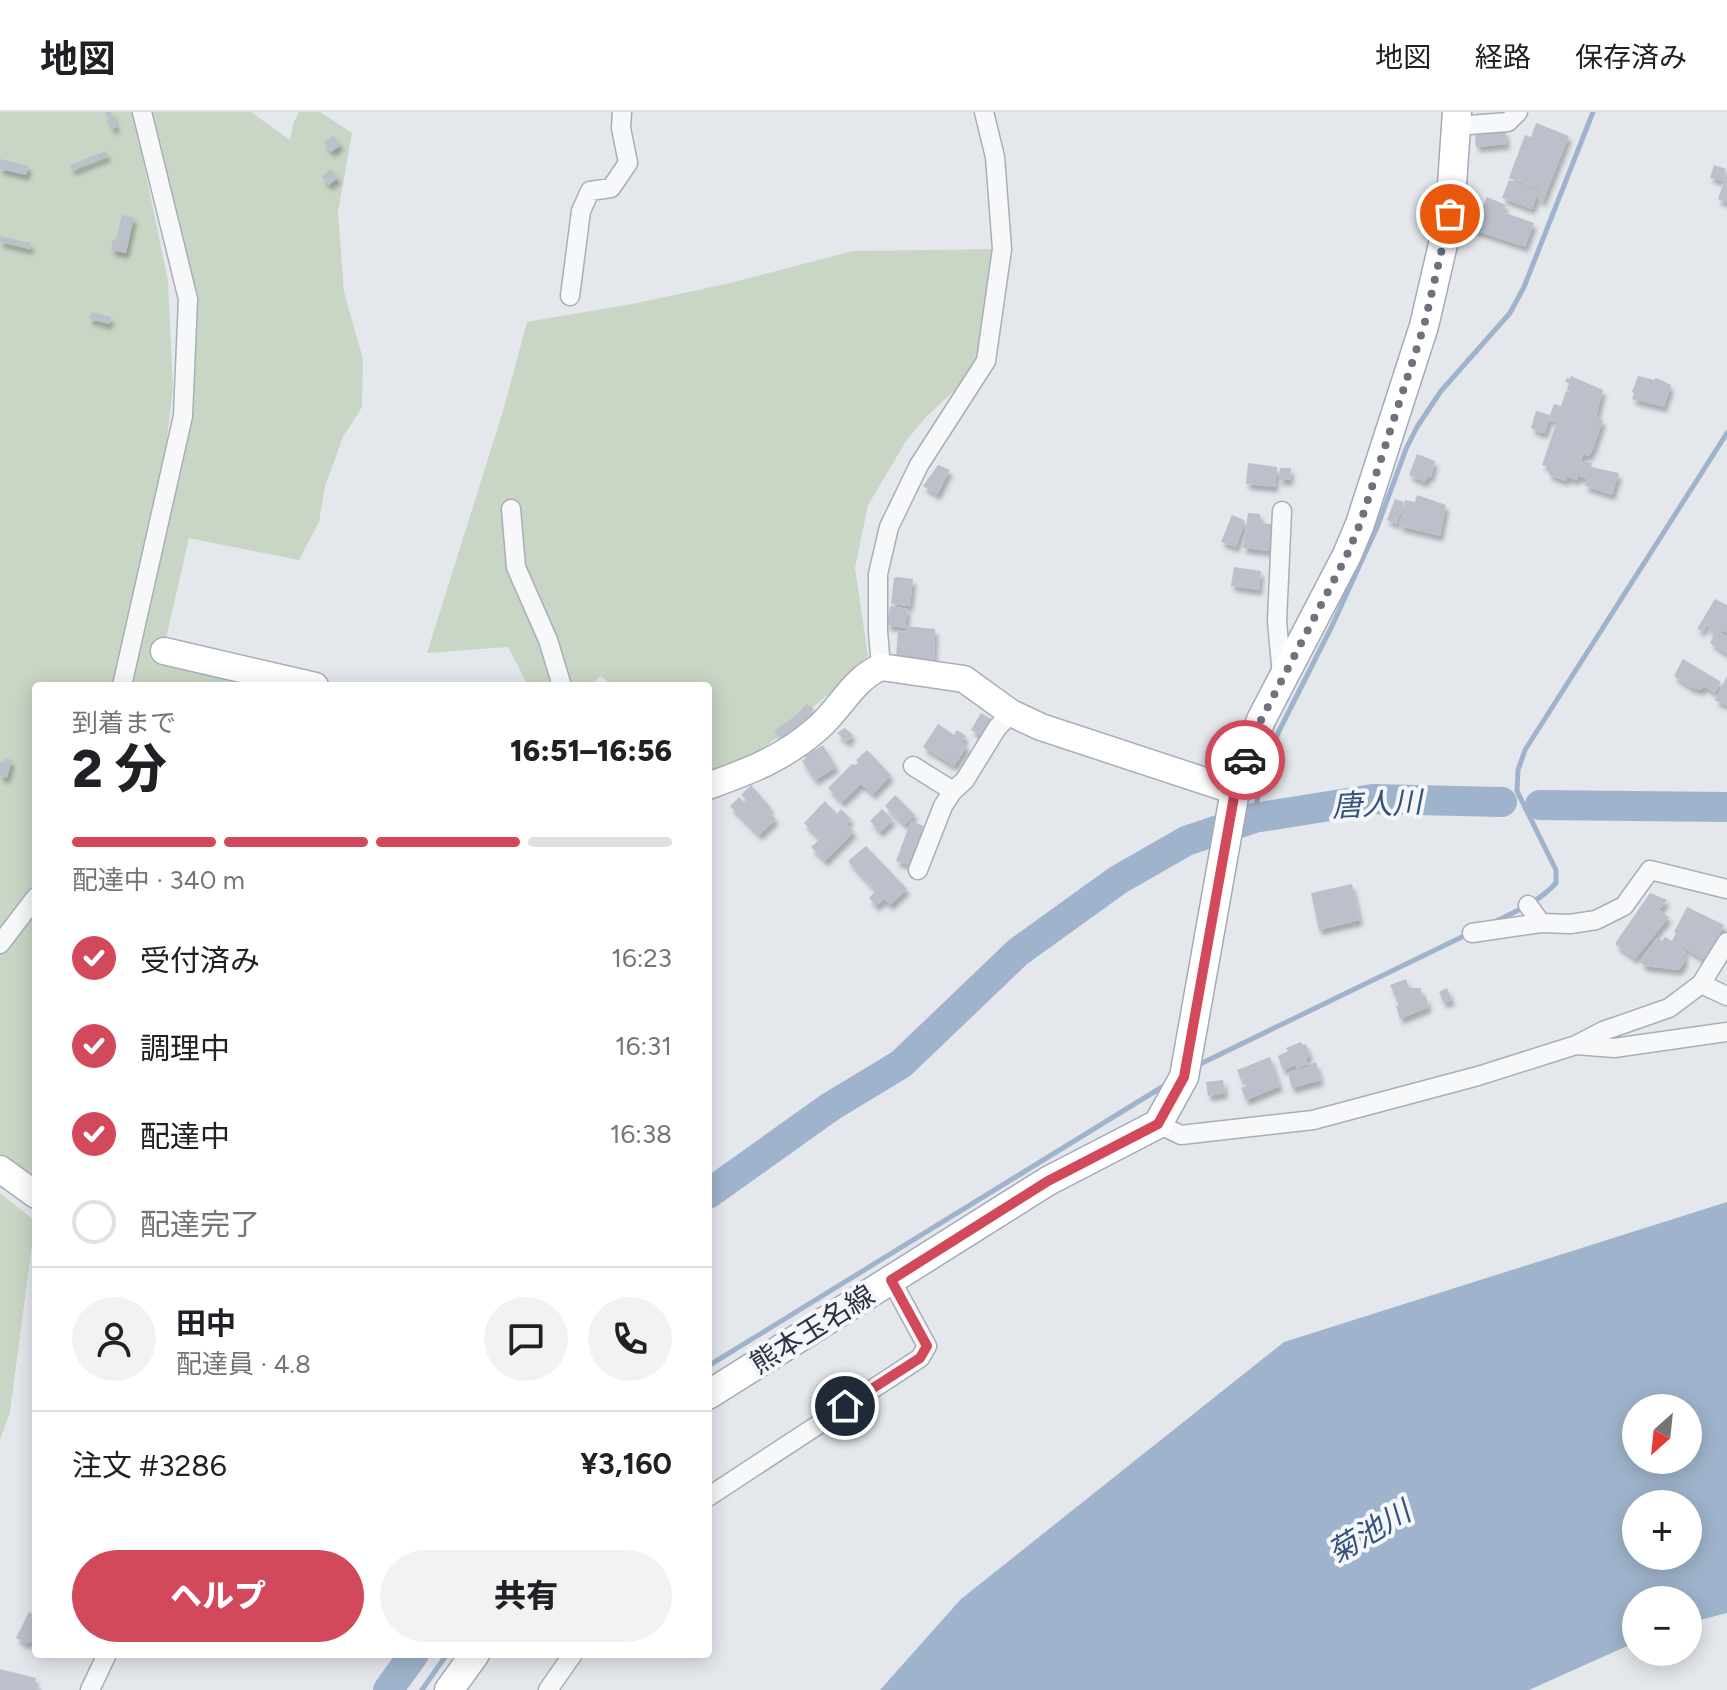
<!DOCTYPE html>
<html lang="ja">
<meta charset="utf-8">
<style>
:root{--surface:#fff;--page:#f2f2f2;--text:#202124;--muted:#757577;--line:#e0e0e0;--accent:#d1495b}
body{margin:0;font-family:Figtree,"Noto Sans JP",sans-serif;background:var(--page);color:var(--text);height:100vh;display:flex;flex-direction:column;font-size:30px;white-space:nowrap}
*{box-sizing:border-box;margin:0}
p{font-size:26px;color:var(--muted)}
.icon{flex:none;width:44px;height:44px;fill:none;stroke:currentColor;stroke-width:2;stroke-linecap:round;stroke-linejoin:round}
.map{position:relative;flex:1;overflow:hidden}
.panel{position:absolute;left:32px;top:570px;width:680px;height:976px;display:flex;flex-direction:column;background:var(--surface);border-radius:8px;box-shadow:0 4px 20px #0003}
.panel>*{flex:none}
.needle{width:52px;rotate:207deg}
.controls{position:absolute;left:1622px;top:1282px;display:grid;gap:16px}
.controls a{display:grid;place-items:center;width:80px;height:80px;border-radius:50%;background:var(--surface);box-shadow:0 4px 20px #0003;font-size:40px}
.pin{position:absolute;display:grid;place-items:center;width:68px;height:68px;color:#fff;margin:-34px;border:4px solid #fff;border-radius:50%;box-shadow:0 2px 8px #0007}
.courier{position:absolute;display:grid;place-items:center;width:80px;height:80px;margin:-40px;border:6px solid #d1495b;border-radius:50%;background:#fff;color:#222;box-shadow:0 2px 10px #0007}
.head em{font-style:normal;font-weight:800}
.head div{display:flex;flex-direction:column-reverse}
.head{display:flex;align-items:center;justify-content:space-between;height:136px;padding:0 40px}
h1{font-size:52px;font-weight:800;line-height:60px}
.bar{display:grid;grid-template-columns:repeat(4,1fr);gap:12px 8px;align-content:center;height:96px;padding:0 40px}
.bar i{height:10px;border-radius:6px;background:var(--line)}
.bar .active{background:var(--accent)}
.bar p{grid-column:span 4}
.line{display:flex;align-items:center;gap:20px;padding:0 40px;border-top:2px solid var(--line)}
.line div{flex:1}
.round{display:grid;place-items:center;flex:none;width:84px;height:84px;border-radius:42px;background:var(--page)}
ol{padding:0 40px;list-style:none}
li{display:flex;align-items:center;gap:24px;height:88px}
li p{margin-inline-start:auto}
li .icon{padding:8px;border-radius:50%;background:var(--accent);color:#fff;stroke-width:4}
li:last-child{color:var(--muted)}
li i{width:44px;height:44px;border:4px solid var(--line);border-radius:50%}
.button{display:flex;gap:16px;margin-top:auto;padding:16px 40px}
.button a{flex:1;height:92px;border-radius:48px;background:var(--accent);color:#fff;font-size:32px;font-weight:800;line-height:92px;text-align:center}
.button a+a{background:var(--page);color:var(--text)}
header{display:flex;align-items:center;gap:48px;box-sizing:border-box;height:112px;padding:0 40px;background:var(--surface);border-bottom:2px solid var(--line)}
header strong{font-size:38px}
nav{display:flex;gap:44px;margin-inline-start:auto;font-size:28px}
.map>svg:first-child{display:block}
.green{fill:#c9d6c5}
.water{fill:#9fb4cc;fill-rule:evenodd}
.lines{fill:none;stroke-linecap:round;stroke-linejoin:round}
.stream{stroke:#9fb4cc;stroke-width:5}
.river{stroke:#9fb4cc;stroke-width:30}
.building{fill:#bbc0ca;filter:url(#shadow)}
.street-casing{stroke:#a9aeb7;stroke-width:21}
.secondary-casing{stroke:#a9aeb7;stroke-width:29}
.primary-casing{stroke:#a3abb8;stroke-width:31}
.street{stroke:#f7f8fa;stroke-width:18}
.secondary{stroke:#fff;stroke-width:26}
.primary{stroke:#fff;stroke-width:28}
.done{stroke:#6c737f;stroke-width:8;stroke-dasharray:0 14.4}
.route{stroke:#d1495b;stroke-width:10}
.labels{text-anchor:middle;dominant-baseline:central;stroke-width:8;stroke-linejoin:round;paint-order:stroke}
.street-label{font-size:28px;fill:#2b3445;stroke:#f4f6f9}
.water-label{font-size:30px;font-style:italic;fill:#34527a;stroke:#f4f6f9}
</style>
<header>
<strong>地図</strong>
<nav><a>地図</a><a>経路</a><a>保存済み</a></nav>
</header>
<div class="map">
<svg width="1727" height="1578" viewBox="0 0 1727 1578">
<defs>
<filter id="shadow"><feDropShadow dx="3" dy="5.5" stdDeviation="2" flood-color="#0004"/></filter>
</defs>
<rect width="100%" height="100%" fill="#e4e7ec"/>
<path class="green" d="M 0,0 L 133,0 L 168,169 L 173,276 L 156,419 L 186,225 L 145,0 L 251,0 L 290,28 L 293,12 L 299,0 L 320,0 L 352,21 L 338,100 L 344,180 L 363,247 L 362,295 L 343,325 L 325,374 L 319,410 L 299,448 L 189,426 L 162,544 L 271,574 L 36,574 L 36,1083 L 0,1057 Z
M 1002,137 L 986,249 L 925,306 L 906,329 L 868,393 L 855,456 L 868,544 L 836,576 L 752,646 L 708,660 L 708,574 L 612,574 L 601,564 L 589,574 L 528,574 L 508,535 L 427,541 L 503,299 L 527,210 L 632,192 L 726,172 L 853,139 Z
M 0,1081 L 35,1109 L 10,1300 L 0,1328 Z"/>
<path class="water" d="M 1727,1090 L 1727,1501 L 1688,1511 L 1688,1488 L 1636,1488 L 1636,1530 L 1529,1578 L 880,1578 L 961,1487 L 1284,1230 ZM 1636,1296 L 1688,1296 L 1688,1348 L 1636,1348 ZM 1636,1392 L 1688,1392 L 1688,1444 L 1636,1444 Z"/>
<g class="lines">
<path class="stream" d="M 1254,706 L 1262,661 L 1279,619 L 1332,514 L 1378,413 L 1406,337 L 1417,315 L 1441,279 L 1510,201 L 1524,175 L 1593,0
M 1492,811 C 1515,800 1539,790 1556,771 L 1556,758 L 1517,679 L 1518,658 L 1525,638 L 1727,321
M 1196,954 L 1468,822
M 708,1254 L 1167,972
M 422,1578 L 447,1542"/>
<path class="river" d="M 1540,693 L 1727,695
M 708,1082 L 830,995 L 901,952 L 1018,840 L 1118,768 L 1186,729 L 1254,706 L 1373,687 L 1502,690
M 388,1578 L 414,1542"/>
</g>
<path class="building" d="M 105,0 L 111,0 L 117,15 L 112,17 Z
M 1536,11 L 1569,24 L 1543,89 L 1538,87 L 1541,78 L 1509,66 L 1525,23 L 1531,25 Z
M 1505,18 L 1507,32 L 1476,35 L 1475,21 Z
M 333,23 L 341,33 L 331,40 L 324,31 Z
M 106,39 L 108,44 L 72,58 L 70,53 Z
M 0,47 L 29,54 L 26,63 L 0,57 Z
M 1714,53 L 1726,57 L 1725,63 L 1727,64 L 1727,91 L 1718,87 L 1724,69 L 1710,66 Z
M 331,57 L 338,66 L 329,73 L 322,65 Z
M 1509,68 L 1539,79 L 1532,97 L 1502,86 Z
M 1487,85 L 1506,93 L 1503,100 L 1534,111 L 1525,135 L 1462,114 L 1471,89 L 1483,94 Z
M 122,103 L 134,105 L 126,141 L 111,138 L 113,127 L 116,128 Z
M 0,124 L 31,131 L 30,137 L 0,130 Z
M 91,200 L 111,205 L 109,212 L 89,207 Z
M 1571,264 L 1603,278 L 1596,305 L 1603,308 L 1593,337 L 1589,344 L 1584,342 L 1581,349 L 1592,351 L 1591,355 L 1619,361 L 1612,383 L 1585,374 L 1587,367 L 1578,364 L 1577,368 L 1567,365 L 1566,369 L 1549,363 L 1549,355 L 1542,353 L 1557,309 L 1549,307 L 1545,321 L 1539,320 L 1531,316 L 1536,299 L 1550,303 L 1554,292 L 1561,294 L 1566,279 L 1571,281 L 1567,278 L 1569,271 L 1565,270 L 1567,266 L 1570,267 Z
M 1638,264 L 1655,268 L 1655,266 L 1659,267 L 1671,273 L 1664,295 L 1632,287 L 1634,281 L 1632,280 Z
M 1417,342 L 1435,349 L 1431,365 L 1429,364 L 1424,370 L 1409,363 Z
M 1248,351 L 1277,355 L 1275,375 L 1246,372 Z
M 938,353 L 950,358 L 937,383 L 923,374 Z
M 1280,356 L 1291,356 L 1290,368 L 1279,368 Z
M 1417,383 L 1446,393 L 1440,424 L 1399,414 L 1405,388 L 1415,390 Z
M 1395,387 L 1404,390 L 1397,412 L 1387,408 Z
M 1248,401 L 1260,402 L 1261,411 L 1279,413 L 1279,440 L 1243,436 Z
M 1232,403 L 1244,408 L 1245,411 L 1236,435 L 1221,430 Z
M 1234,455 L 1261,459 L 1259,478 L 1231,474 Z
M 898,465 L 913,467 L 910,494 L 891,492 L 894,466 Z
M 1715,487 L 1727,493 L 1727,521 L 1722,518 L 1721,521 L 1727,524 L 1727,542 L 1710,531 L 1715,522 L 1708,518 L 1710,515 L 1706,513 L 1702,519 L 1697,517 Z
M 890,494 L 908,497 L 905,516 L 887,513 Z
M 906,514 L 935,517 L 934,549 L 896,546 L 898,519 L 906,520 Z
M 1683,547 L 1721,570 L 1715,581 L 1704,574 L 1701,578 L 1690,575 L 1674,564 Z
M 1727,564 L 1727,594 L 1715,588 Z
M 806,592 L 814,597 L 805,609 L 780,626 L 774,619 L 798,602 Z
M 981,601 L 994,609 L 984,626 L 971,618 Z
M 938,612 L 954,623 L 957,618 L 966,624 L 962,630 L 967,634 L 954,654 L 923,635 Z
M 845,616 L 853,623 L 847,630 L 837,621 Z
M 823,633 L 836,655 L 815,668 L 802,649 L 806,646 L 805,644 Z
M 867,638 L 891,663 L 873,682 L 861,672 L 842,690 L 828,676 L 852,652 L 856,653 L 858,650 L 856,648 Z
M 5,646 L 12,648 L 7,666 L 0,664 L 0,650 L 2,649 L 4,651 Z
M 751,673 L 771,696 L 768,699 L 776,707 L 759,723 L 730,694 L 739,685 L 744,690 L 746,688 L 741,683 Z
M 895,683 L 915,703 L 905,713 L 885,694 Z
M 825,689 L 837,702 L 841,697 L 851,707 L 847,712 L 854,720 L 825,749 L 811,735 L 820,727 L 804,711 Z
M 882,697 L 893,708 L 880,720 L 870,709 Z
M 911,709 L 924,714 L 909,753 L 896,749 Z
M 866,734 L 907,777 L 890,793 L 884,787 L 876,794 L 869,786 L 876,779 L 848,749 Z
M 1352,772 L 1360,808 L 1319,818 L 1311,781 Z
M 1650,781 L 1667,788 L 1659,798 L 1669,805 L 1635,847 L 1616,833 L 1616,830 Z
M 1687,795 L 1724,813 L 1707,846 L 1703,847 L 1677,832 L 1686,840 L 1683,846 L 1686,847 L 1679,858 L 1645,854 L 1640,850 L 1658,826 L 1662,829 L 1665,825 L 1672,829 L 1676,821 L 1674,820 Z
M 1406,867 L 1409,876 L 1421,876 L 1421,885 L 1426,884 L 1429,895 L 1400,907 L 1396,894 L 1399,893 L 1390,873 Z
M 1447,876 L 1452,888 L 1444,891 L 1439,880 Z
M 1301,930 L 1303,933 L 1306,932 L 1310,944 L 1306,946 L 1308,952 L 1297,957 L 1295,953 L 1283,958 L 1278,944 L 1288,939 L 1286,936 Z
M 1270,945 L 1280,974 L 1246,988 L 1241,976 L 1247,974 L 1244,967 L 1241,968 L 1237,958 Z
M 1316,950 L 1321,968 L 1292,976 L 1288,961 L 1308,955 L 1308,953 Z
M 1223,968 L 1225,981 L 1208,984 L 1206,970 Z
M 29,1500 L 36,1504 L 36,1533 L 29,1529 L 27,1532 L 16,1526 Z
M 0,1557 L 36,1566 L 34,1575 L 42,1578 L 0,1578 Z"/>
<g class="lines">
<g class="street-casing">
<path id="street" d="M 1456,14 L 1508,10 L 1518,0
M 570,184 L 581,99 L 590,79 L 611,76 L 628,51 L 621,16 L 622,0
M 511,397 L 516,455 L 548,528 L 562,574
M 881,555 L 878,519 L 878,462 L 889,415 L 919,353 L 986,249 L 1002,137 L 995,45 L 984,0
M 1282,564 L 1277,509 L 1282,399
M 122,574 L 183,304 L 188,187 L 142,0
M 913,654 L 953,679
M 918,758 L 943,694 L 953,679 L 965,668 L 997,616 L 1011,601
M 1528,793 L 1541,811
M 1472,821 L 1541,811 L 1570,812 L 1596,808 L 1624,794 L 1650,758 L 1727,777
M 0,832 L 36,785
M 1701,872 L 1727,884
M 1576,933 L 1614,936 L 1727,920
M 1158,1012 L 1181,1023 L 1313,1008 L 1478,964 L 1576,933 L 1603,919 L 1669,896 L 1701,872 L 1727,830
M 708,1385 L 920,1246 L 927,1234 L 891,1168
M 90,1578 L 107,1542
M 548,1578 L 573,1542"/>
</g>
<g class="secondary-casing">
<path id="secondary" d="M 164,539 L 315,574
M 708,674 C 750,659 784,646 818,616 C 841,596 853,567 881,555 L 964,567 L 1011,601 L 1041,615 L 1235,679
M 0,1057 L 36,1083"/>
</g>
<g class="primary-casing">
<path id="primary" d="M 708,1283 L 1048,1069 L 1158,1012 L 1184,965 L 1235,679 L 1261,608 L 1347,443 L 1360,412 L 1424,214 L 1450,102 L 1457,0
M 449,1578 L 475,1542"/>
</g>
<use href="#street" class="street"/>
<use href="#secondary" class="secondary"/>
<use href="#primary" class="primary"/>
</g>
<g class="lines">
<path class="done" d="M 1245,648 L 1261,608 L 1347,443 L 1360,412 L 1424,214 L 1450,102"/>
<path class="route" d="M 845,1294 L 920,1246 L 927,1234 L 891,1168 L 1048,1069 L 1158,1012 L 1184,965 L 1235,679 L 1245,648"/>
</g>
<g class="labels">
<g class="street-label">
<text transform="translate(812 1217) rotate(-32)">熊本玉名線</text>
</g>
<g class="water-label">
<text transform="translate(1377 692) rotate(-3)">唐人川</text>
<text transform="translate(1369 1420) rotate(-31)">菊池川</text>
</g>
</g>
</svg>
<div class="controls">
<a><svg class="needle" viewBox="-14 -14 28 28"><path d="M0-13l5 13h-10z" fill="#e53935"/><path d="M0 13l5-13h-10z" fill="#757577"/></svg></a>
<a>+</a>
<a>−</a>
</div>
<div class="pin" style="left:1450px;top:102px;background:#ea580c"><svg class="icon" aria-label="bag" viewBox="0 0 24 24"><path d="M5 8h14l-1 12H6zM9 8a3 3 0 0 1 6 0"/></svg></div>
<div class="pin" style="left:845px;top:1294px;background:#1f2937"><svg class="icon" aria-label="home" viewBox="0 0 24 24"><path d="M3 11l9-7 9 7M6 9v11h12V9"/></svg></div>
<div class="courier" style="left:1245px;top:648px"><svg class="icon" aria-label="car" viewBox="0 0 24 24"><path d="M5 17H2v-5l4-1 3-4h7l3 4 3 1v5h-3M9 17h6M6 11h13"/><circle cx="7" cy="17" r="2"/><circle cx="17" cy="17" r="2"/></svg></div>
<section class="panel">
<div class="head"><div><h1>2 分</h1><p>到着まで</p></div><em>16:51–16:56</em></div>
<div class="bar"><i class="active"></i><i class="active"></i><i class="active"></i><i></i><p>配達中 · 340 m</p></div>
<ol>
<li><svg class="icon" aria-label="check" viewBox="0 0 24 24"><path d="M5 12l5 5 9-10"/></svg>受付済み<p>16:23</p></li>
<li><svg class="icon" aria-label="check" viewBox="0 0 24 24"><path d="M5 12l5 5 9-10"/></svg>調理中<p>16:31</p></li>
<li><svg class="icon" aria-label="check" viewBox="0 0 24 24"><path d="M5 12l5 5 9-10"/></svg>配達中<p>16:38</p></li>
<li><i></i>配達完了</li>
</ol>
<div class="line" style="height:144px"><a class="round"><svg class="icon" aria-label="person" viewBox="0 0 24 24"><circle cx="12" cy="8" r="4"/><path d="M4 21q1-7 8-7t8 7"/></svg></a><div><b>田中</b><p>配達員 · 4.8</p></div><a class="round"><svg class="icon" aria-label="chat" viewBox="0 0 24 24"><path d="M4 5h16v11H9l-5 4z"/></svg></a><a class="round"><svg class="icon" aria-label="phone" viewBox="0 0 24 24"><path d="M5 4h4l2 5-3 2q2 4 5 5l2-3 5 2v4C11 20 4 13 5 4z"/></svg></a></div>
<div class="line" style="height:104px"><div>注文 #3286</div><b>¥3,160</b></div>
<div class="button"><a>ヘルプ</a><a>共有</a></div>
</section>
</div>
